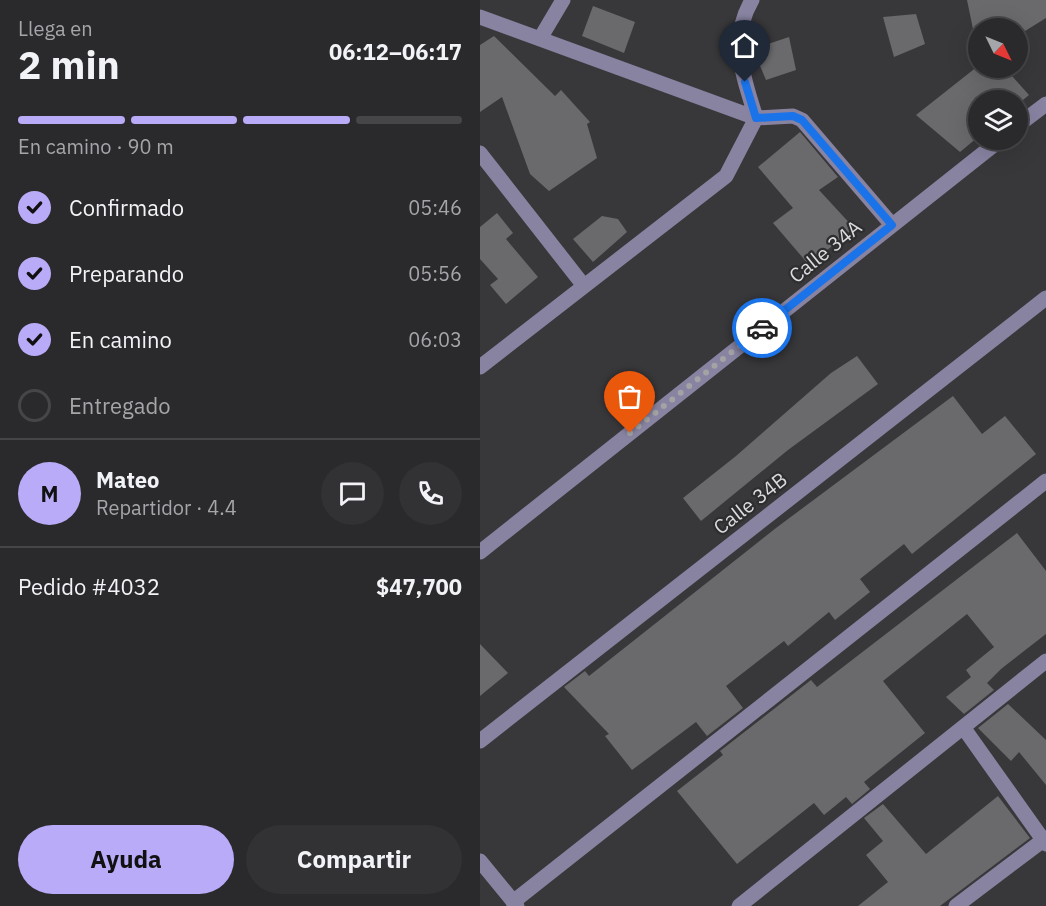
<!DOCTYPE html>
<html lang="es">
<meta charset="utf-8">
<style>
:root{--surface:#2a292c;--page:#323134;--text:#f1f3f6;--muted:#a5a6a9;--line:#464548;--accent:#b9abf7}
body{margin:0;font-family:"IBM Plex Sans",sans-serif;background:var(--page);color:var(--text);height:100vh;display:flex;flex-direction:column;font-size:22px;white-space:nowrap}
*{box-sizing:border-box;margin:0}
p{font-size:20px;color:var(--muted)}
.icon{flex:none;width:33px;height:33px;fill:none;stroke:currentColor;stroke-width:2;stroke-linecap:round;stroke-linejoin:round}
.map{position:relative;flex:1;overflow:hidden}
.details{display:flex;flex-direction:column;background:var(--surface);width:480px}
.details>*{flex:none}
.needle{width:39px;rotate:133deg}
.fabs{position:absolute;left:488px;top:18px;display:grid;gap:12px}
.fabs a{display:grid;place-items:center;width:60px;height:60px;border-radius:50%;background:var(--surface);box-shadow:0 6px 24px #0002,0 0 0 2px var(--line);font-size:30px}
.pin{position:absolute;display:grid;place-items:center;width:51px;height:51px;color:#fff;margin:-62px -26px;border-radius:50% 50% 50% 0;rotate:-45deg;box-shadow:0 0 6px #0007}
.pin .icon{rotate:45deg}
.courier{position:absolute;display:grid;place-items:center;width:60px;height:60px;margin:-30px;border:4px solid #1a73e8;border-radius:50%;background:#fff;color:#222;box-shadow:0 2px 8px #0007}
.summary em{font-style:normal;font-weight:800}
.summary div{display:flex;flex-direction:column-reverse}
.summary{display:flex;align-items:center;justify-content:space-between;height:102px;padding:0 18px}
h1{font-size:39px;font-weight:800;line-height:45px}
.bar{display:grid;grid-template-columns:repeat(4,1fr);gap:9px 6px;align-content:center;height:72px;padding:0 18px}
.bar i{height:8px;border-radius:4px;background:var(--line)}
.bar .active{background:var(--accent)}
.bar p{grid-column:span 4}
.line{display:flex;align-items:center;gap:15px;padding:0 18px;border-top:2px solid var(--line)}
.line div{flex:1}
.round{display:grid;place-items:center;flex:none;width:63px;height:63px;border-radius:32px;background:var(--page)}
ol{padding:0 18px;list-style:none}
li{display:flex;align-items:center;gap:18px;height:66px}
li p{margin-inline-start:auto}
li .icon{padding:6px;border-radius:50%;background:var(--accent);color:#111;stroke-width:4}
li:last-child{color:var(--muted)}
li i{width:33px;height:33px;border:3px solid var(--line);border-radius:50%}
.primary-button{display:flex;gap:12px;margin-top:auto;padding:12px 18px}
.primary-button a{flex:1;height:69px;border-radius:36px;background:var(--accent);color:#111;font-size:24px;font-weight:800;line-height:69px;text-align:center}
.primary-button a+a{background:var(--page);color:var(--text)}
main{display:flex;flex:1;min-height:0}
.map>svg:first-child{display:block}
.building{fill:#6a6a6d}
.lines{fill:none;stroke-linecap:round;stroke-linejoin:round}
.minor{stroke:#8883a1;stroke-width:15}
.done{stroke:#a3a2a5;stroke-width:6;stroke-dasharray:0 10.8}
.route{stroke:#1a73e8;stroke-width:8}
.labels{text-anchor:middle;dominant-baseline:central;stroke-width:4.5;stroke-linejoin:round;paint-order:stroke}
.street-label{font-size:20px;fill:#dcdcde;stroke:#2e2d30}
</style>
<main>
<section class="details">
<div class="summary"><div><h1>2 min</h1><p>Llega en</p></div><em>06:12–06:17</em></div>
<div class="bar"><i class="active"></i><i class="active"></i><i class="active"></i><i></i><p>En camino · 90 m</p></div>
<ol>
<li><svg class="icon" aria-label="check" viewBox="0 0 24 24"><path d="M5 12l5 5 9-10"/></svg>Confirmado<p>05:46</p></li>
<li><svg class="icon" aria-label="check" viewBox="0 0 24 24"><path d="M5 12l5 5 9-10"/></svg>Preparando<p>05:56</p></li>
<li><svg class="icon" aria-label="check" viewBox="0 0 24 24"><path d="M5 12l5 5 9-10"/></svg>En camino<p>06:03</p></li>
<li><i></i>Entregado</li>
</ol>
<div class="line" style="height:108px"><b class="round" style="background:var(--accent);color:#111">M</b><div><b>Mateo</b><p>Repartidor · 4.4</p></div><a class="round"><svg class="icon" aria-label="chat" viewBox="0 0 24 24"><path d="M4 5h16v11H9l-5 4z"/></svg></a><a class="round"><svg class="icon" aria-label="phone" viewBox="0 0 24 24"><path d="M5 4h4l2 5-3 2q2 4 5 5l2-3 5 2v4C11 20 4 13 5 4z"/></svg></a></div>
<div class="line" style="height:78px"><div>Pedido #4032</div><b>$47,700</b></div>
<div class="primary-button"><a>Ayuda</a><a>Compartir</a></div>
</section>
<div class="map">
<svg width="566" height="906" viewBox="0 0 566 906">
<rect width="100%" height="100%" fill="#38373a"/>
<path class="building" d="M 487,0 L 566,0 L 566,18 L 537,36 L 537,28 L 498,28 L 498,53 Z
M 113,6 L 155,22 L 144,53 L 102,36 Z
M 436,14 L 445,44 L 414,57 L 403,17 Z
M 14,36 L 75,96 L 81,90 L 110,122 L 107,124 L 117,158 L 69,191 L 50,174 L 22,97 L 0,112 L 0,45 Z
M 309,37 L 316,70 L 286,80 L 273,49 Z
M 498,66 L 525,68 L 549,95 L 537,105 L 537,100 L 498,100 L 498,137 L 480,152 L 436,115 Z
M 320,132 L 358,177 L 339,190 L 374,228 L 329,265 L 293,223 L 313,208 L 278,167 Z
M 17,213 L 33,233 L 26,239 L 58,277 L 26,304 L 10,285 L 18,279 L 0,259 L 0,227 Z
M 122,216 L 138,219 L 147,232 L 113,262 L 93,239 Z
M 377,356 L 398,384 L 308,450 L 221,521 L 203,498 L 256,456 L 351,373 Z
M 473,396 L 502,434 L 525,416 L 556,454 L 432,554 L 424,544 L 380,579 L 390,592 L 355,620 L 349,612 L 308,646 L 304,641 L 246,686 L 263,708 L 227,736 L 216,722 L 152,770 L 125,736 L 129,734 L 84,687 L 105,671 L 109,676 L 296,528 Z
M 537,533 L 566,571 L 566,634 L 521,669 L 507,683 L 514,690 L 484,714 L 466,697 L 491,677 L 486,670 L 514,647 L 487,614 L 403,681 L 445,733 L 384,782 L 390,789 L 372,804 L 366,797 L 344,815 L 334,803 L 257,864 L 197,791 L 243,755 L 240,751 L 331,680 L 337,687 Z
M 0,644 L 28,673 L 0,696 Z
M 528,704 L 566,740 L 566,785 L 539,752 L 531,761 L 498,728 Z
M 518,796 L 550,838 L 460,906 L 378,906 L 408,882 L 386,855 L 403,841 L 384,818 L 403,804 L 446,854 Z"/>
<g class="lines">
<path class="minor" d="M 0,17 L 276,118 L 313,116 L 322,120 L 412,225
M 61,37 L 83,0
M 537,126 L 566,104
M 0,153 L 104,286
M 0,367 L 246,176 L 276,118 C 264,77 248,41 272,0
M 0,552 L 520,140
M 483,727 L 566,844
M 0,741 L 566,298
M 0,861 L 37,906
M 33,902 L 566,481
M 259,906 L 566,661
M 476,906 L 566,838"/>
</g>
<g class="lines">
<path class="done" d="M 150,433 L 282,328"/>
<path class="route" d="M 265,82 L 276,118 L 313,116 L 322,120 L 412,225 L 282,328"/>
</g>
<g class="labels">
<g class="street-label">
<text transform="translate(345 251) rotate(-39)">Calle 34A</text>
<text transform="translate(270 503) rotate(-38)">Calle 34B</text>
</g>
</g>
</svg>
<div class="fabs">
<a><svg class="needle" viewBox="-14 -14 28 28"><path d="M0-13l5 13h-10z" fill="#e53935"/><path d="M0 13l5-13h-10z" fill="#a5a6a9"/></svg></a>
<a><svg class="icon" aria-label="layers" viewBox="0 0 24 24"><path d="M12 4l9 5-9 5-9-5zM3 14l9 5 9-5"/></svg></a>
</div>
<div class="pin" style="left:150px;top:433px;background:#ea580c"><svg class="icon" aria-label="bag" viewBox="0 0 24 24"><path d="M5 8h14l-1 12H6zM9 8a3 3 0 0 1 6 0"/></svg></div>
<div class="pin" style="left:265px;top:82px;background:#1f2937"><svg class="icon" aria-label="home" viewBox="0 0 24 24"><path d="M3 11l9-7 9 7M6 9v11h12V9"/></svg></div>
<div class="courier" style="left:282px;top:328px"><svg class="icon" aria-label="car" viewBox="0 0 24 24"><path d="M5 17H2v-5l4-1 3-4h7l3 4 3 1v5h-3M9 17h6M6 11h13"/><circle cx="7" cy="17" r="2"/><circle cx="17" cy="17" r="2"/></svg></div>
</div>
</main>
